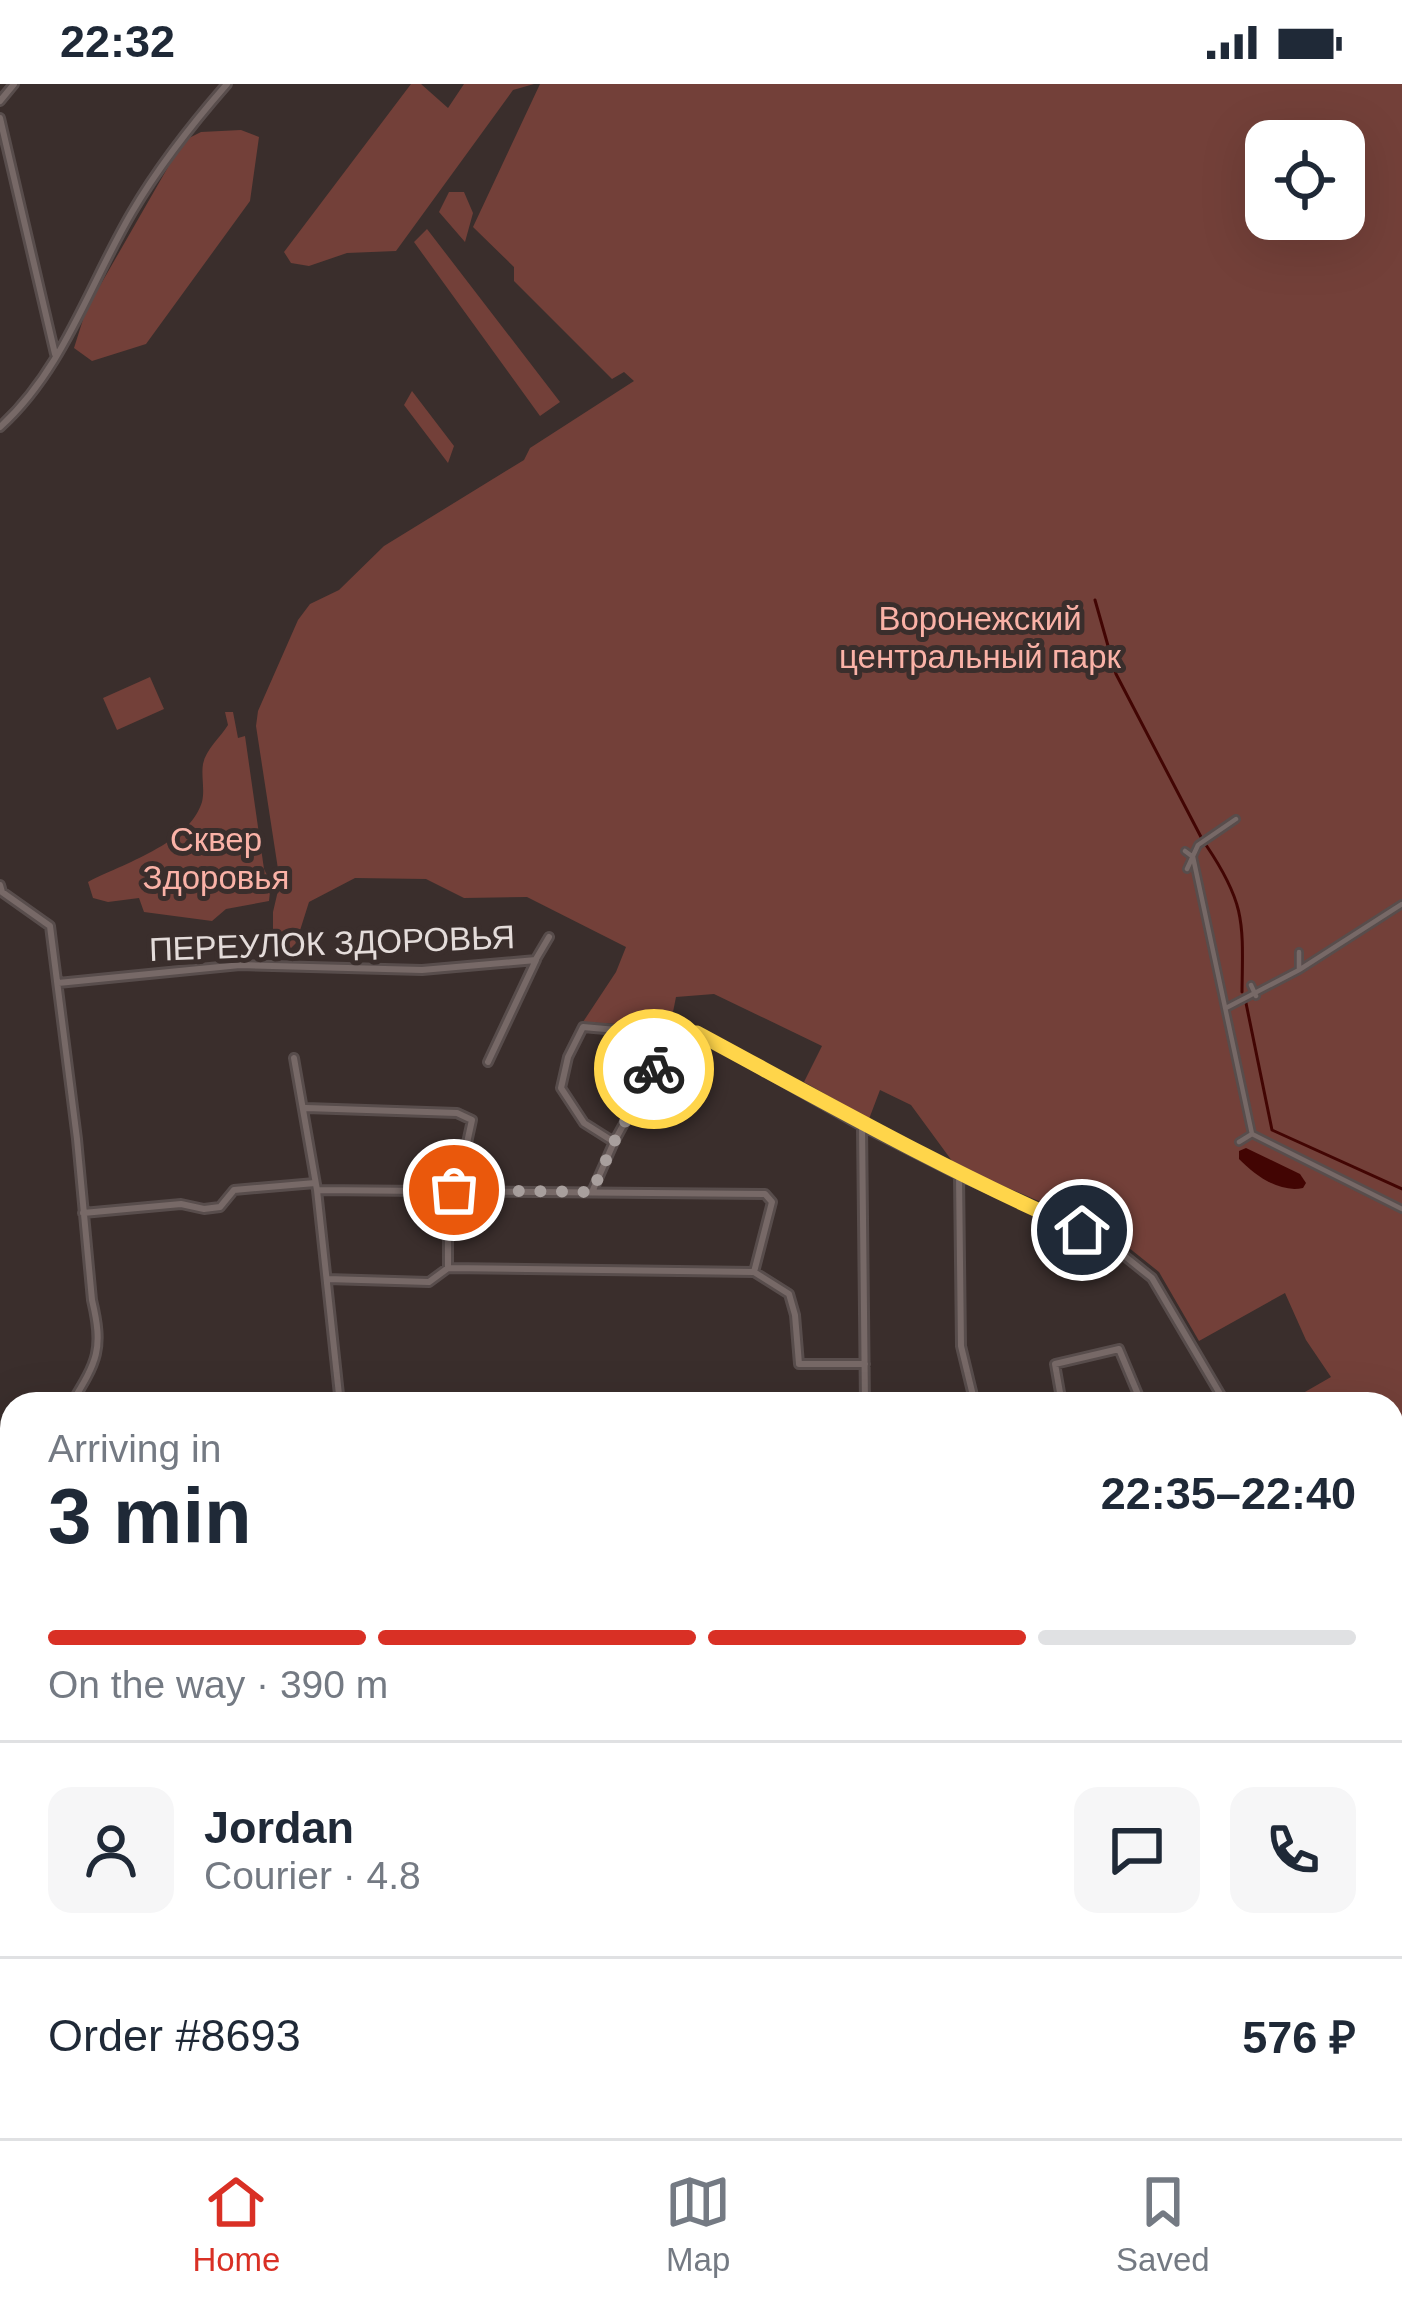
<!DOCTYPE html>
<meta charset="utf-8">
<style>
:root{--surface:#fff;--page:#f6f6f7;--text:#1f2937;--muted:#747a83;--line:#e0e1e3;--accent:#d93025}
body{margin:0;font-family:Helvetica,sans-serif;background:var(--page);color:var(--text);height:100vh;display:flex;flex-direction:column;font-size:45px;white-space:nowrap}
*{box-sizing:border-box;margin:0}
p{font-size:39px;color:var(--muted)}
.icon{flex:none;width:66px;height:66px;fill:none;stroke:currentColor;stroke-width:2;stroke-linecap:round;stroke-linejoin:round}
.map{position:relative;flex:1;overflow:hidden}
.sheet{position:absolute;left:0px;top:1308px;width:1404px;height:747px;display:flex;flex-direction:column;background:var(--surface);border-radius:36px 36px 0 0;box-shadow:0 12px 48px #0002}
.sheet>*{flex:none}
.controls{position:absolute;left:1245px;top:36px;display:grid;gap:24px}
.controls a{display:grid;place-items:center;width:120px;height:120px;border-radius:24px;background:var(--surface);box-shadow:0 12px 48px #0002;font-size:60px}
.pin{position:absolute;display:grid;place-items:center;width:102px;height:102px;color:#fff;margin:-51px;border:6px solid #fff;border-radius:50%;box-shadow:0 3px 12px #0007}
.courier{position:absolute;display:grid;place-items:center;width:120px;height:120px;margin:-60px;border:9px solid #ffd54a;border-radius:50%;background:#fff;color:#222;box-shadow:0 3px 15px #0007}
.headline em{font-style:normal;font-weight:700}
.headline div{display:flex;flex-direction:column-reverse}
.headline{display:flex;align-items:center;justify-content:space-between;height:204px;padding:0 48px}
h1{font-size:78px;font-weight:700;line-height:90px}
.bar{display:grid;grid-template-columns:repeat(4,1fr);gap:18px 12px;align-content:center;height:144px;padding:0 48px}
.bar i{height:15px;border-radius:9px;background:var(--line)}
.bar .on{background:var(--accent)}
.bar p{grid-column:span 4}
.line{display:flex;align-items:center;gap:30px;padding:0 48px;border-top:3px solid var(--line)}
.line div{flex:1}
.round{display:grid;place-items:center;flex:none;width:126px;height:126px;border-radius:24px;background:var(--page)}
.status{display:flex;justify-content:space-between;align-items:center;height:84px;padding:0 60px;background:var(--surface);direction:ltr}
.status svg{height:33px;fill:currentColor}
.tabs{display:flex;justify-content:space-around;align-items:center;height:168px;border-top:3px solid var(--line);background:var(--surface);font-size:33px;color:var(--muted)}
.tabs a{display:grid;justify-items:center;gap:6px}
.tabs .on{color:var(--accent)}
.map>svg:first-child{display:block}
.green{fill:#734039;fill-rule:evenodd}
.water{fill:#420503}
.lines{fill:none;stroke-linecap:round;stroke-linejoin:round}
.stream{stroke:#420503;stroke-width:3}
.pedestrian-casing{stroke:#584d4c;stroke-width:10}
.minor-casing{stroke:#584d4c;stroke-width:12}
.secondary-casing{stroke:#584d4c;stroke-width:15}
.primary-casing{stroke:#584d4c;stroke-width:16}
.pedestrian{stroke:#776967;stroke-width:4.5}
.minor{stroke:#776967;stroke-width:6}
.secondary{stroke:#737991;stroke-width:9}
.primary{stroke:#6f88bb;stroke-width:10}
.done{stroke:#a89f9d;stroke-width:12;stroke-dasharray:0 21.6}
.route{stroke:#ffd54a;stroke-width:15}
.labels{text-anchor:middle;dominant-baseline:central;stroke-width:10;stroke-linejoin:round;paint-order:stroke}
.park-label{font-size:33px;fill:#fab2a7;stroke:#3a2e2c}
.street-label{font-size:33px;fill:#e4dcda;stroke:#3a2e2c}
</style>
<div class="status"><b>22:32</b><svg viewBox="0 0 49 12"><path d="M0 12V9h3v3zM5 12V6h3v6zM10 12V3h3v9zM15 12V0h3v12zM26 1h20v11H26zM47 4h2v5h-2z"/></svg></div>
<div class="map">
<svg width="1402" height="2054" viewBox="0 0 1402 2054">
<rect width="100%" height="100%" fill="#3a2e2c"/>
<path class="green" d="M 411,0 L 421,0 L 448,24 L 464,0 L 534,0 L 513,6 L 396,167 L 347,169 L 309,182 L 291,179 L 284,168 Z
M 540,0 L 1402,0 L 1402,1408 L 1392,1406 L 1392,1320 L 1284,1320 L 1331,1293 L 1306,1256 L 1285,1209 L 1199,1257 L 1159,1188 L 1108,1147 L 955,1081 L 911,1021 L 880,1006 L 869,1035 L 804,998 L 822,962 L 714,910 L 676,913 L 670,943 L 583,938 L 616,888 L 626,863 L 527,813 L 464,814 L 426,795 L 355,794 L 309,818 L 296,859 L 287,868 L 273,866 L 273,828 L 280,798 L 256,642 L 258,627 L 298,536 L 310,520 L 339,506 L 384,462 L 524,376 L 530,364 L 634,297 L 624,288 L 612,295 L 514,197 L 514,183 L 473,143 ZM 1266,57 L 1344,57 L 1344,135 L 1266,135 Z
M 241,46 L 259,53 L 250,117 L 146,260 L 92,277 L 74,264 L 86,226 L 183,57 L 201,48 Z
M 449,108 L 464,108 L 473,129 L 465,158 L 439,128 Z
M 427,145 L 560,318 L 540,332 L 414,158 Z
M 412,307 L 454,362 L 448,379 L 404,321 Z
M 150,593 L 164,625 L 117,646 L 103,614 Z
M 225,628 L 233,628 L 238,654 L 245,652 L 264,785 L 271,799 L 269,817 L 226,825 L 212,837 L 144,828 L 139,814 L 108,818 L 93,814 L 88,798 C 122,780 189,760 202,718 C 205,706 201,692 203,680 C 206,665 220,654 228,641 Z"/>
<path class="water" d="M 1246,1064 L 1300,1090 L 1306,1099 L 1303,1104 C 1279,1109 1256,1092 1239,1075 L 1239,1067 Z"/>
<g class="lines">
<path class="stream" d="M 1095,516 L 1116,590 L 1201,753
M 1206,761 C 1246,820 1243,839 1242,908
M 1246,919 L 1272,1046 L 1402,1105"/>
<g class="pedestrian-casing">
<path id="pedestrian" d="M 1185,767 L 1193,773 L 1252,1050 L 1402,1125
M 1187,785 L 1198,761 L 1236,735
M 1299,886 L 1299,868
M 1251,901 L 1256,912
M 1226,924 L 1299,886 L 1402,820
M 1239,1058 L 1252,1050"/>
</g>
<g class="minor-casing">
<path id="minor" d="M 0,17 L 14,0
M 0,34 L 55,270
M 0,343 C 64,285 89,201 132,128 C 159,82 192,40 227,0
M 0,801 L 2,808 L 50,842 L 77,1055 L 92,1216 C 104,1266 97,1277 71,1320
M 536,875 L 549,853
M 58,899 L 240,881 L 422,886 L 536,876 L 488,978
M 294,974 L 317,1106 L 340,1320
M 306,1024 L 457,1029 L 472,1036 L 458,1100 L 448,1117 L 448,1184
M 862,1042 L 865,1320
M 614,1058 L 584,1039 L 561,1004 L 568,973 L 583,943 L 672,951
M 959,1091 L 961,1262 L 975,1320
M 317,1106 L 765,1110 L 772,1118 L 754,1188
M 592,1108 L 614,1058 L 672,951 L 697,949 L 862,1042 L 959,1091 L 1106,1157 L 1152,1194 L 1226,1320
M 83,1129 L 181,1120 L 204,1125 L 220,1123 L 234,1106 L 315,1099
M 327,1195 L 429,1198 L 448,1184 L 754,1188 L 789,1210 L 795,1231 L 799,1280 L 865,1280
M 1062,1320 L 1055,1280 L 1119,1265 L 1142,1320
M 0,1436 L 12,1417
M 1392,1740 L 1394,1748 L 1402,1751
M 0,1805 L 12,1813
M 1392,1886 L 1402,1884
M 0,1905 L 12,1898
M 0,2003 L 12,2003
M 693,2043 L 694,2054
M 1234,2043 L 1238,2054
M 1390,2043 L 1391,2054
M 882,2054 L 882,2043
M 1136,2054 L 1137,2043"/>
</g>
<g class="secondary-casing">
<path id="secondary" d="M 423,2043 L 426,2054"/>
</g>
<g class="primary-casing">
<path id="primary" d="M 1392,1503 L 1402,1496
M 1392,1525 L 1402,1518
M 0,1720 L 12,1728
M 0,1734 L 12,1742"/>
</g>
<use href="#pedestrian" class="pedestrian"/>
<use href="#minor" class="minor"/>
<use href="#secondary" class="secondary"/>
<use href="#primary" class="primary"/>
</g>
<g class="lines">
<path class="done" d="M 454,1106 L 592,1108 L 614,1058 L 654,985"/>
<path class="route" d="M 654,985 L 672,951 L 697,949 C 825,1018 948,1088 1082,1146"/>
</g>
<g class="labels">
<g class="park-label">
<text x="980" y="534">Воронежский<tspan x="980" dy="38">центральный парк</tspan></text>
<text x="216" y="755">Сквер<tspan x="216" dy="38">Здоровья</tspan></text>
</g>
<g class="street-label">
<text transform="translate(332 859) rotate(-2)">ПЕРЕУЛОК ЗДОРОВЬЯ</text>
</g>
</g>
</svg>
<div class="controls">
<a><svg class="icon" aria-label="locate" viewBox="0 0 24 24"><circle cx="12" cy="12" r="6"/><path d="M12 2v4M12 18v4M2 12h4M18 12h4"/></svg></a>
</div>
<div class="pin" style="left:454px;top:1106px;background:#ea580c"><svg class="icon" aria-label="bag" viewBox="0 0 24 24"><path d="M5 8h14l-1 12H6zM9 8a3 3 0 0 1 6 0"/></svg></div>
<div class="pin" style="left:1082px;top:1146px;background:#1f2937"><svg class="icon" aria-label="home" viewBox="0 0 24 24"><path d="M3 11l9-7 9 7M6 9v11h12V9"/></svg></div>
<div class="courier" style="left:654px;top:985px"><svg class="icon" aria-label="bike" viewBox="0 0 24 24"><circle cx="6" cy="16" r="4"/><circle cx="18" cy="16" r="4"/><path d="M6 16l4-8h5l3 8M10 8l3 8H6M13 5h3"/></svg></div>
<section class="sheet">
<div class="headline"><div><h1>3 min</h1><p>Arriving in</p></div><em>22:35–22:40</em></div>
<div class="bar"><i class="on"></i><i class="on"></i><i class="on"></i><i></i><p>On the way · 390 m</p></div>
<div class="line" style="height:216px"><a class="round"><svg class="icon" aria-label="person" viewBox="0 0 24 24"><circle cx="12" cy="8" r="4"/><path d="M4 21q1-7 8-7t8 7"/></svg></a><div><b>Jordan</b><p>Courier · 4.8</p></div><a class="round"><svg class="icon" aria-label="chat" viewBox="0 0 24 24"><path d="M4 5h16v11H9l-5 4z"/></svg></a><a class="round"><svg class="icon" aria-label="phone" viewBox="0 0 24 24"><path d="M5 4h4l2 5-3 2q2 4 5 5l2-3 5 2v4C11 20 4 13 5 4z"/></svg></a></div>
<div class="line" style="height:156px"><div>Order #8693</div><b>576 ₽</b></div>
</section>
</div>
<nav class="tabs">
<a class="on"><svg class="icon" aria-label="home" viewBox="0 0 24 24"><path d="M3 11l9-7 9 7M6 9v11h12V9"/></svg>Home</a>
<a><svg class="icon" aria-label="map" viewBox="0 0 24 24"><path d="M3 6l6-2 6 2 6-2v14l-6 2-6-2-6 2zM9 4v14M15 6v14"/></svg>Map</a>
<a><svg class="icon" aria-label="saved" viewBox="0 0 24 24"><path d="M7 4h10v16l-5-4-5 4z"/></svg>Saved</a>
</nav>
